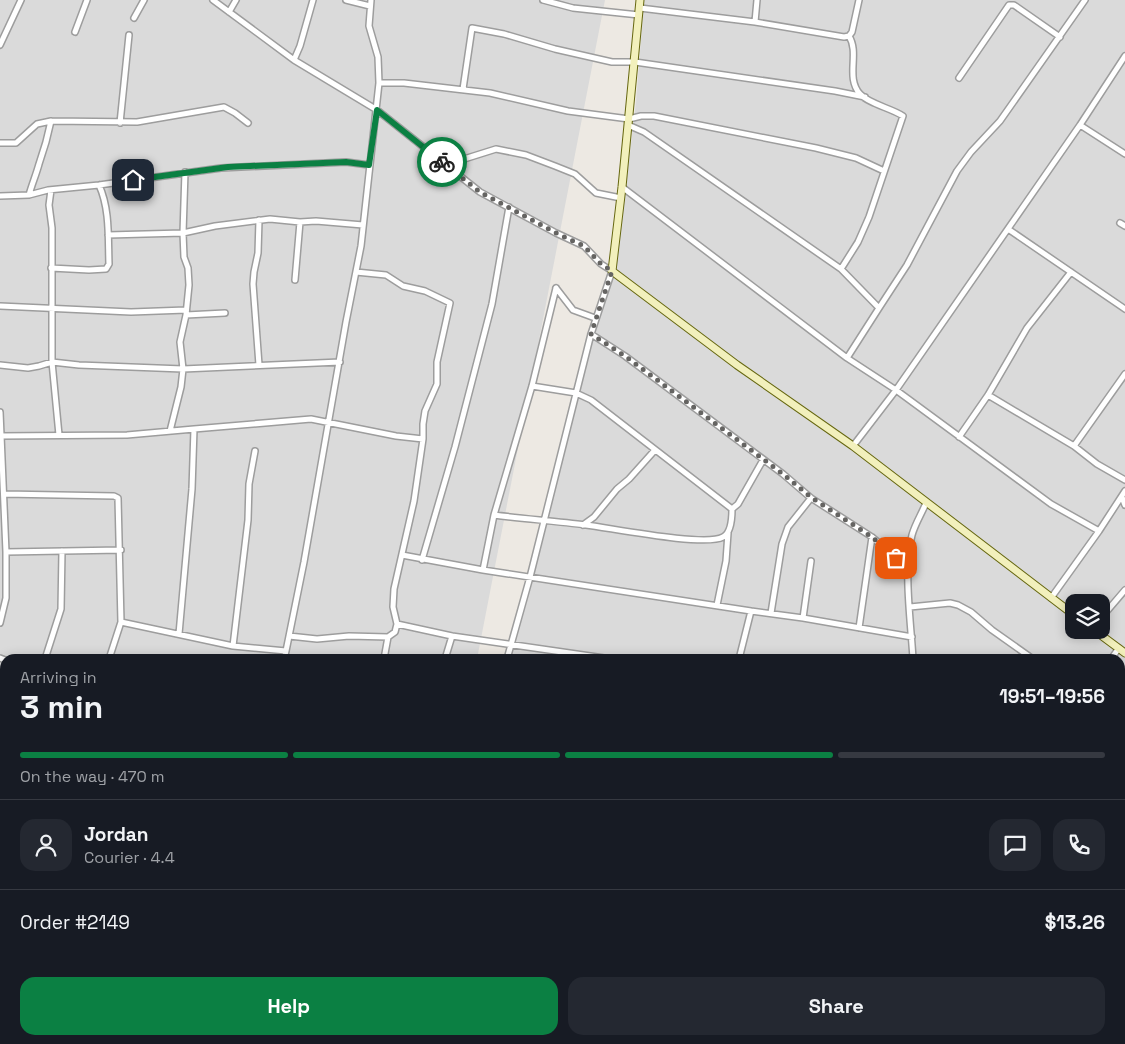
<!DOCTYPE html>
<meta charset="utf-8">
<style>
:root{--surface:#171b24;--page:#242831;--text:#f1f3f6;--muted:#9ea1a6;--line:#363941;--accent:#0b8043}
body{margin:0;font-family:"Space Grotesk",sans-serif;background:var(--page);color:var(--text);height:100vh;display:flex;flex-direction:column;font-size:19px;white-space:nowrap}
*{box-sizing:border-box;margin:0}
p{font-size:16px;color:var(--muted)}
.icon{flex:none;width:28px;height:28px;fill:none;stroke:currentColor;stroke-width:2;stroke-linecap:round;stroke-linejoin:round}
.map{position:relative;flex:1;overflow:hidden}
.panel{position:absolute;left:0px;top:654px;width:1125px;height:391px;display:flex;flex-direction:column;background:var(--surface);border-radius:15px 15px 0 0;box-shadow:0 2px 12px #0003}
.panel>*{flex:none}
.buttons{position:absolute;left:1065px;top:594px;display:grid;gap:10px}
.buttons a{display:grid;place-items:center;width:45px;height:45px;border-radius:10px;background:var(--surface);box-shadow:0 2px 12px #0003;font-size:25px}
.pin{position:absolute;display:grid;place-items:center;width:42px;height:42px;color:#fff;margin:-21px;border-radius:10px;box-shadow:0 2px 8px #0006}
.courier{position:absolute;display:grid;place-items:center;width:50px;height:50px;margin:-25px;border:4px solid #0b8043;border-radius:50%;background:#fff;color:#222;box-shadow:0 1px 6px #0007}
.head em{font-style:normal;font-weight:700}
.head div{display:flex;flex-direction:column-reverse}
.head{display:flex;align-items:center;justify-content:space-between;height:85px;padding:0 20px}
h1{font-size:32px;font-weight:700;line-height:38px}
.bar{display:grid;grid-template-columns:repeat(4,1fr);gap:8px 5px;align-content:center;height:60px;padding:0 20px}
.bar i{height:6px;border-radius:4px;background:var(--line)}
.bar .current{background:var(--accent)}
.bar p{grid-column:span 4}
.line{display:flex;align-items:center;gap:12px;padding:0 20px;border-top:1px solid var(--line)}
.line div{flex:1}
.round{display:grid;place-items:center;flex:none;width:52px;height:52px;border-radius:15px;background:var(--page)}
.action{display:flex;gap:10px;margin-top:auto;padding:10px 20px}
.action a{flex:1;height:58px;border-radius:15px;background:var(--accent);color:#fff;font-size:20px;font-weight:700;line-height:58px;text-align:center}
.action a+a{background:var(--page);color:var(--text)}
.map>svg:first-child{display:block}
.residential{fill:#dadada;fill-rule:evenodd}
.industrial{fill:#e5d6e4}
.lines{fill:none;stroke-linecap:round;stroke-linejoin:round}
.street-casing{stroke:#9d9d9d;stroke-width:8}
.secondary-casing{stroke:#666710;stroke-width:9}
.street{stroke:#fff;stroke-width:5}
.secondary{stroke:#f2f0bc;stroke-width:7}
.done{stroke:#656462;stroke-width:5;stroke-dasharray:0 9}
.route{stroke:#0b8043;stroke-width:6}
</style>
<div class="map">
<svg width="1125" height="1044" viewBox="0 0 1125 1044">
<rect width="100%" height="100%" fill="#ede9e3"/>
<path class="residential" d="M 0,0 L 605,0 L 477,659 L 5,659 L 5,690 L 0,688 Z
M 644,0 L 1125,0 L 1125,1001 L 1120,1000 L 1120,659 L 509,659 L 540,546 L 585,366 L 612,276 L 619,245 L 636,102 ZM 1074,602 L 1101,602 L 1101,630 L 1074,630 Z
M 0,702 L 5,703 L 5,1040 L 403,1040 L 403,1044 L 0,1044 Z
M 1120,1004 L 1125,1005 L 1125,1044 L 962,1044 L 964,1040 L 1120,1040 Z"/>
<path class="industrial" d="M 425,1040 L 955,1040 L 954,1044 L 424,1044 Z"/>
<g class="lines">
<g class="street-casing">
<path id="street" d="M 213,0 L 294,60 L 377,110 L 480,192 L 556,233 L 584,246 L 601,264 L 612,271 L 591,334 L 530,577 L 507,659
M 346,0 L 370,6
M 543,0 L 573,8 L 639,15
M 640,8 L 755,22 L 844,37 L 849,36
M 229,12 L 236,0
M 134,18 L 144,0
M 755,22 L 757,0
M 75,32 L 87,0
M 849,36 L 852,32 L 859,0
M 0,45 L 21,0
M 294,60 L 300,46 L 313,0
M 959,78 L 1009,5 L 1014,5 L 1060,37
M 379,83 L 404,83 L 490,93 L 568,111 L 629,119 L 641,116 L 654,116 L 816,148 L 856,158 L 884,171
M 463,89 L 472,28 L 504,34 L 555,49 L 612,62 L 635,62 L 835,91 L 865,97
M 120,123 L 129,35
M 628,125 L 644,132 L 841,269 L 879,308 L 847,358
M 1080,125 L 1125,154
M 0,143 L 16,143 L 37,124 L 51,121 L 137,122 L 224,107 L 235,113 L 248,123
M 445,165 L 496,149 L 526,155 L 555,166 L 575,174 L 596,193 L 621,198
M 622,187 L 847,358 L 896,390 L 1051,504 L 1099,531
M 51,190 L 49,205 L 52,228 L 52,362 L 59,435
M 29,195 C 32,184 36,175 39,164 C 44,150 48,136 51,121
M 0,196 L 29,195 L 48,190 L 99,185 L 221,168 L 346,162 L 369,165
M 1120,223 L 1125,226
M 1008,229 L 1125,309
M 108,235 L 183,233 L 215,226 L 270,219 L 300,222 L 316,221 L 363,225
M 51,268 L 89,270 L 106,269 L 109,264 C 108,238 110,209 99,185
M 841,269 L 858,242 L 869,217 L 903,116 C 891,108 869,104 860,94 C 845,77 860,54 849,36
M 356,272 L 386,275 L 403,286 L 425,291 L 450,303 L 437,362 L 437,384 L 425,411 L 423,424 L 423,439 L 414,501 L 394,589 L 393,607 L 397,624 L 395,632 L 388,637 L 384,659
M 295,280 L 300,222
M 556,288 L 573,310 L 595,318
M 0,306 L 131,312 L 186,310
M 879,308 L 907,265 L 957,171 L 971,152 L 1000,121 L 1085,0
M 186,315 L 225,313
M 591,334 L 625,356 L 783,474 L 811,498 L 872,537 L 909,569
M 0,365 L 28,368 L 39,366 L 52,362 L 79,365 L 183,369 L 340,362
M 259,365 L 253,284 L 254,272 L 258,253 L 259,220
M 532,386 L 576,393 L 591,400 L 732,509
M 988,395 L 1074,446 L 1097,464 L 1125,480
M 0,412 L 6,552 L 6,598 L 0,623
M 194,429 L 311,419 L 396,436 L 423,439
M 170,431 L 181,387 L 183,369 L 180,342 L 186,315 L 189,285 L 188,268 L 184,257 L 183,233 L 185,172
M 0,436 L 127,435 L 194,429 L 192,489 L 179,634
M 959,437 L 988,395 L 1027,328 L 1071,272
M 853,446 L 896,390 L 1080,125 L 1125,56
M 1074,446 L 1125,374
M 4,494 L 114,496 L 118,498 L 121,622
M 1122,497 L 1125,505
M 494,515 C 525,519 556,521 586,525 C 611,528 705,547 723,537 C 731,533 732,518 732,509 L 738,504 L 763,460
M 583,525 L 594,517 L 617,489 L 629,479 L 655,450
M 6,552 L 121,550
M 402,555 L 483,570 L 751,611 L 739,659
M 422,560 L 455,447 L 492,304 L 509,207
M 483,570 L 494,515 L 532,386 L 556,288
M 1051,598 L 1099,531 L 1125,491
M 717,605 L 726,561 L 728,533
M 910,607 L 950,603 L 958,605 L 971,612 L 992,630 L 1033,659
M 751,611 L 803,618 L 912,637
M 771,613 L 782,544 L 788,527 L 811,498
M 803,618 L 811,561
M 1101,618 L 1125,590
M 397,624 L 452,636 L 611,659
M 859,628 L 872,537
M 289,636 L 317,639 L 349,636 L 388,637
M 233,646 L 248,520 L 249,484 L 255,451
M 286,651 L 304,562 L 346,322 L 361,246 L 379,83 L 378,57 L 369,26 L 371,0
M 0,658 L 5,660
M 45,659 L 61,609 L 62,551
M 109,659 L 121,622 L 233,646 L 286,651 L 284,659
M 445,659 L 452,636
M 913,659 C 911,623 903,569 912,535 C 915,524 922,513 926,503
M 1111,659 L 1119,648
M 0,706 L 5,707
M 1120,727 L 1125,731
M 0,734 L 5,731
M 0,788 L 5,786
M 1120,828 L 1125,828
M 0,853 L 5,850
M 0,870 L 5,882
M 0,921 L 5,919
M 1121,941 L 1123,883
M 0,948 L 5,960
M 1120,1002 L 1125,1003
M 0,1024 L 5,1022
M 37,1040 L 39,1044
M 89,1040 L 91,1044
M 123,1040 L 124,1044
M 161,1044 L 170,1040
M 407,1044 L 408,1040
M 963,1044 L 964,1040"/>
</g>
<g class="secondary-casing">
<path id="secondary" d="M 640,0 L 622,187 L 612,271 L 737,365 L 853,446 L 1074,615
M 1094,630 L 1125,653"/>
</g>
<use href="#street" class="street"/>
<use href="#secondary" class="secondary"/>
</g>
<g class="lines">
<path class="done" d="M 442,162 L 480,192 L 556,233 L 584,246 L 601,264 L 612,271 L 591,334 L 625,356 L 783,474 L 812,498 L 872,537 L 896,558"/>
<path class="route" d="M 133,180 L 228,167 L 346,162 L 369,165 L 377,110 L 442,162"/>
</g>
</svg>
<div class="buttons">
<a><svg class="icon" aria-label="layers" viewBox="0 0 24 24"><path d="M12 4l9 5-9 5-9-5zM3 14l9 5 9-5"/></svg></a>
</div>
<div class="pin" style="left:896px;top:558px;background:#ea580c"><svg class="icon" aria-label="bag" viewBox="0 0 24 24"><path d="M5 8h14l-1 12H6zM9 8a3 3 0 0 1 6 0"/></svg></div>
<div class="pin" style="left:133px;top:180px;background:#1f2937"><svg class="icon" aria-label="home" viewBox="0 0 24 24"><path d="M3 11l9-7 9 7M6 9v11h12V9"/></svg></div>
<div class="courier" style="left:442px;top:162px"><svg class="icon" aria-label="bike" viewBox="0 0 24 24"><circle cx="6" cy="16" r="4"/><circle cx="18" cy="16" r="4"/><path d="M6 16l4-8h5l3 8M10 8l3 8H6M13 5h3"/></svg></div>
<section class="panel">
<div class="head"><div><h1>3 min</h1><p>Arriving in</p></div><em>19:51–19:56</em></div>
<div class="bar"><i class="current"></i><i class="current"></i><i class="current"></i><i></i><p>On the way · 470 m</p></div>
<div class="line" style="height:90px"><a class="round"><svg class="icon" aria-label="person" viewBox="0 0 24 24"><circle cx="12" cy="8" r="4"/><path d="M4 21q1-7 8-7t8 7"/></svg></a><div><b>Jordan</b><p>Courier · 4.4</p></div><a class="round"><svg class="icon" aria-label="chat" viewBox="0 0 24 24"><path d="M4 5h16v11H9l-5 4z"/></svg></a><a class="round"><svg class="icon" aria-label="phone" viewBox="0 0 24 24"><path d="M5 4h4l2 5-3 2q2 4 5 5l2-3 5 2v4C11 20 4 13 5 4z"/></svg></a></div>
<div class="line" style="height:65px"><div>Order #2149</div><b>$13.26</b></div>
<div class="action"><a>Help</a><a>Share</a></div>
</section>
</div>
